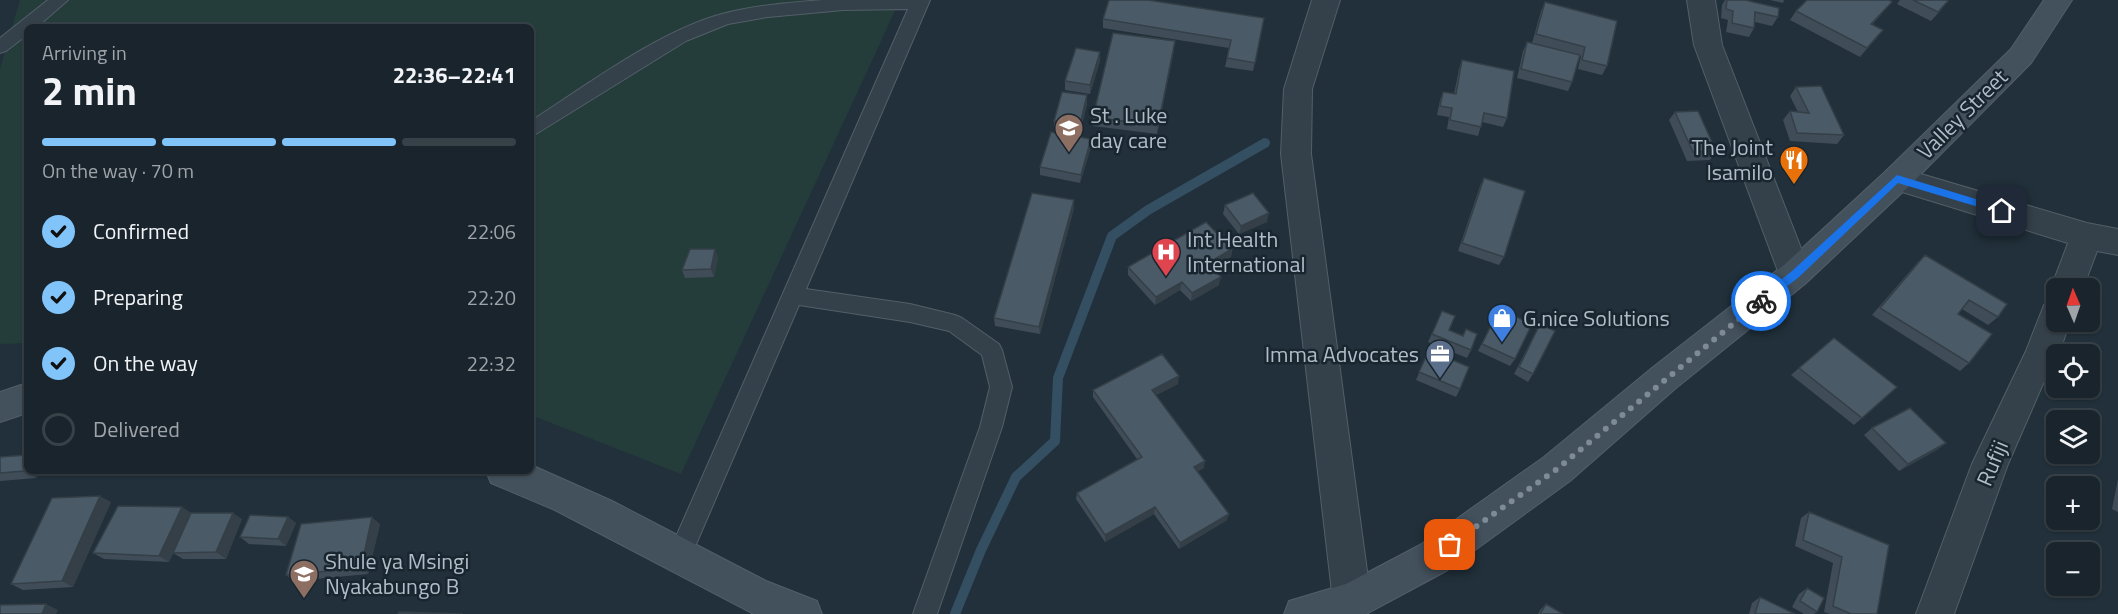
<!DOCTYPE html>
<meta charset="utf-8">
<style>
:root{--surface:#19242c;--page:#263038;--text:#f1f3f6;--muted:#9fa4a9;--line:#374148;--accent:#81c4fa}
body{margin:0;font-family:"Titillium Web",sans-serif;background:var(--page);color:var(--text);height:100vh;display:flex;flex-direction:column;font-size:22px;white-space:nowrap}
*{box-sizing:border-box;margin:0}
p{font-size:20px;color:var(--muted)}
.icon{flex:none;width:33px;height:33px;fill:none;stroke:currentColor;stroke-width:2;stroke-linecap:round;stroke-linejoin:round}
.map{position:relative;flex:1;overflow:hidden}
.side{position:absolute;left:24px;top:24px;width:510px;height:450px;display:flex;flex-direction:column;background:var(--surface);border-radius:9px;box-shadow:0 2px 4px #0004,0 0 0 2px var(--line)}
.side>*{flex:none}
.needle{width:39px;rotate:358deg}
.controls{position:absolute;left:2046px;top:278px;display:grid;gap:12px}
.controls a{display:grid;place-items:center;width:54px;height:54px;border-radius:9px;background:var(--surface);box-shadow:0 2px 4px #0004,0 0 0 2px var(--line);font-size:30px}
.pin{position:absolute;display:grid;place-items:center;width:51px;height:51px;color:#fff;margin:-26px;border-radius:12px;box-shadow:0 3px 9px #0006}
.courier{position:absolute;display:grid;place-items:center;width:60px;height:60px;margin:-30px;border:4px solid #1a73e8;border-radius:50%;background:#fff;color:#222;box-shadow:0 2px 8px #0007}
.overview em{font-style:normal;font-weight:700}
.overview div{display:flex;flex-direction:column-reverse}
.overview{display:flex;align-items:center;justify-content:space-between;height:102px;padding:0 18px}
h1{font-size:39px;font-weight:700;line-height:45px}
.bar{display:grid;grid-template-columns:repeat(4,1fr);gap:9px 6px;align-content:center;height:72px;padding:0 18px}
.bar i{height:8px;border-radius:4px;background:var(--line)}
.bar .selected{background:var(--accent)}
.bar p{grid-column:span 4}
ol{padding:0 18px;list-style:none}
li{display:flex;align-items:center;gap:18px;height:66px}
li p{margin-inline-start:auto}
li .icon{padding:6px;border-radius:50%;background:var(--accent);color:#111;stroke-width:4}
li:last-child{color:var(--muted)}
li i{width:33px;height:33px;border:3px solid var(--line);border-radius:50%}
.map>svg:first-child{display:block}
.green{fill:#243d3b}
.lines{fill:none;stroke-linecap:round;stroke-linejoin:round}
.stream{stroke:#344f62;stroke-width:10}
.service-casing{stroke:#535f68;stroke-width:2}
.minor-casing{stroke:#535f68;stroke-width:2}
.secondary-casing{stroke:#535f68;stroke-width:2}
.service{fill:#35414a;fill-rule:evenodd}
.minor{fill:#35414a;fill-rule:evenodd}
.secondary{fill:#43515d;fill-rule:evenodd}
.wall{fill:#404d58}
.shaded-wall{fill:#343f47}
.building{fill:#4a5a66;stroke:#343f47;stroke-width:1.5}
.route{fill:#1a73e8}
.done{stroke:#7e8b96;stroke-width:6;stroke-dasharray:0 10.8}
.labels{text-anchor:middle;dominant-baseline:central;stroke-width:5;stroke-linejoin:round;paint-order:stroke}
.street-label{font-size:22px;fill:#b0bcc7;stroke:#1a262f}
.poi-label{font-size:22px;fill:#b0bcc7;stroke:#1a262f;text-anchor:start}
</style>
<div class="map">
<svg width="2118" height="614" viewBox="0 0 2118 614">
<rect width="100%" height="100%" fill="#21303a"/>
<path class="green" d="M 20,0 L 900,0 L 681,474 L 531,415 L 531,27 L 27,27 L 27,343 L 0,344 L 0,69 Z"/>
<g class="lines">
<path class="stream" d="M 955,614 L 981,550 L 1016,477 L 1055,441 L 1058,378 L 1112,236 L 1148,210 L 1265,143"/>
<g class="service-casing">
<path id="service" d="M 48,0 L 68,0 L 37,27 L 27,27 L 27,35 L 6,51 L 0,53 L 0,38 Z
M 822,0 L 930,0 L 806,289 L 910,304 L 955,315 L 962,318 L 999,344 L 1002,350 L 1012,387 L 1002,427 L 937,614 L 913,614 L 980,427 L 990,387 L 982,355 L 949,331 L 910,322 L 799,305 L 688,563 L 680,566 L 672,563 L 668,555 L 908,9 L 843,10 L 768,17 L 728,24 L 686,41 L 531,137 L 531,121 C 587,85 659,31 722,14 C 754,5 789,3 822,0 Z"/>
</g>
<g class="minor-casing">
<path id="minor" d="M 1312,0 L 1340,0 L 1312,89 L 1311,154 L 1371,601 L 1366,614 L 1338,614 L 1333,601 L 1281,154 L 1284,89 Z
M 1687,0 L 1715,0 L 1722,45 L 1811,274 L 1806,283 L 1795,287 L 1784,283 L 1779,274 L 1694,45 Z
M 1897,167 L 2087,223 L 2118,229 L 2118,255 L 2097,251 L 2083,288 L 2056,288 L 2055,297 L 2051,288 L 2068,243 L 1886,187 L 1882,179 L 1886,171 Z
M 2056,301 L 2056,321 L 2070,321 L 2060,351 L 2056,354 L 2008,464 L 1954,614 L 1916,614 L 1972,464 L 2026,351 L 2044,305 Z"/>
</g>
<g class="secondary-casing">
<path id="secondary" d="M 2044,0 L 2072,0 L 2031,63 L 1908,187 L 1806,283 L 1676,388 L 1570,481 L 1446,571 L 1366,614 L 1284,614 L 1289,601 L 1346,584 L 1420,545 L 1544,457 L 1652,368 L 1784,265 L 1886,171 L 2011,49 Z
M 27,383 L 27,413 L 0,422 L 0,392 Z
M 531,465 L 612,501 L 766,581 L 817,601 L 822,614 L 754,614 L 555,510 L 491,483 L 486,471 L 531,471 Z"/>
</g>
<use href="#service" class="service"/>
<use href="#minor" class="minor"/>
<use href="#secondary" class="secondary"/>
</g>
<path class="wall" d="M 1725,0 L 1745,0 L 1778,17 L 1772,26 L 1755,22 L 1754,28 L 1749,37 L 1726,32 L 1728,20 L 1721,18 L 1722,5 Z
M 1770,0 L 1784,0 L 1783,3 Z
M 1900,0 L 1946,0 L 1941,10 L 1931,21 L 1897,4 Z
M 1825,1 L 1892,2 L 1872,25 L 1883,30 L 1860,57 L 1790,20 L 1796,11 Z
M 1545,2 L 1607,66 L 1602,75 L 1578,69 L 1581,56 L 1580,56 L 1572,82 L 1568,91 L 1517,78 L 1523,51 L 1527,42 L 1546,47 L 1532,43 L 1541,11 Z
M 1264,18 L 1253,71 L 1225,67 L 1229,48 L 1103,28 L 1103,19 Z
M 1174,50 L 1157,134 L 1093,126 L 1093,117 Z
M 1462,60 L 1507,118 L 1503,127 L 1482,122 L 1478,136 L 1447,129 L 1449,117 L 1437,115 L 1440,100 L 1443,92 L 1454,94 L 1459,69 Z
M 1100,61 L 1090,94 L 1065,90 L 1065,81 Z
M 1796,87 L 1844,135 L 1837,144 L 1790,141 L 1783,120 L 1790,111 L 1798,112 L 1790,96 Z
M 1087,104 L 1080,133 L 1054,130 L 1054,121 Z
M 1675,112 L 1716,151 L 1710,160 L 1687,161 L 1669,120 Z
M 1091,139 L 1091,147 L 1080,183 L 1040,175 L 1040,167 Z
M 1484,178 L 1504,257 L 1499,265 L 1458,251 L 1480,186 Z
M 1225,205 L 1267,222 L 1239,234 L 1223,214 Z
M 1074,208 L 1040,334 L 995,326 L 994,318 Z
M 1232,249 L 1231,257 L 1212,268 L 1219,285 L 1191,301 L 1180,290 L 1155,305 L 1128,275 L 1128,267 Z
M 1925,255 L 1998,317 L 1988,325 L 1962,309 L 1958,314 L 1969,363 L 1960,371 L 1872,315 L 1917,263 Z
M 718,257 L 714,277 L 685,278 L 682,270 Z
M 1442,311 L 1449,330 L 1463,335 L 1466,329 L 1471,350 L 1467,358 L 1428,342 Z
M 1495,317 L 1515,359 L 1510,366 L 1478,351 Z
M 1540,324 L 1533,374 L 1528,382 L 1514,374 Z
M 1429,350 L 1460,389 L 1456,397 L 1416,380 Z
M 1799,368 L 1897,387 L 1854,425 L 1791,375 Z
M 1178,384 L 1156,395 L 1204,468 L 1198,471 L 1227,520 L 1179,549 L 1154,514 L 1105,542 L 1076,499 L 1077,493 L 1137,459 L 1093,397 L 1093,390 Z
M 1872,428 L 1946,443 L 1937,450 L 1899,471 L 1864,435 Z
M 0,457 L 27,471 L 40,471 L 36,478 L 0,481 Z
M 2118,479 L 2118,512 L 2112,509 Z
M 111,502 L 73,587 L 23,590 L 11,584 Z
M 182,507 L 191,513 L 242,519 L 226,559 L 183,559 L 173,553 L 176,547 L 169,562 L 104,559 L 93,553 Z
M 1809,512 L 1889,545 L 1877,614 L 1830,614 L 1824,612 L 1833,563 L 1795,546 L 1801,518 Z
M 288,517 L 296,523 L 286,546 L 249,544 L 240,537 Z
M 380,524 L 368,574 L 295,581 L 286,575 Z
M 1807,588 L 1817,612 L 1814,614 L 1804,614 L 1792,607 L 1799,594 Z
M 1760,597 L 1795,614 L 1749,614 L 1752,603 Z
M 1546,604 L 1563,614 L 1538,614 L 1540,610 Z"/>
<path class="shaded-wall" d="M 1892,2 L 1885,10 L 1864,33 L 1871,24 Z
M 1883,30 L 1876,39 L 1860,57 L 1867,48 Z
M 1175,41 L 1174,50 L 1157,134 L 1158,126 Z
M 1100,52 L 1100,61 L 1090,94 L 1090,85 Z
M 1087,95 L 1087,104 L 1080,133 L 1080,125 Z
M 1091,139 L 1091,147 L 1080,183 L 1081,175 Z
M 1074,200 L 1074,208 L 1040,334 L 1039,327 Z
M 1269,213 L 1267,222 L 1239,234 L 1241,226 Z
M 715,249 L 718,257 L 714,277 L 711,269 Z
M 1232,249 L 1231,257 L 1206,271 L 1208,263 Z
M 1221,277 L 1219,285 L 1191,301 L 1192,293 Z
M 1182,282 L 1180,290 L 1155,305 L 1156,297 Z
M 1179,376 L 1178,384 L 1151,398 L 1152,390 Z
M 1946,443 L 1937,450 L 1899,471 L 1908,464 Z
M 1205,461 L 1204,468 L 1193,474 L 1194,467 Z
M 27,468 L 27,471 L 40,471 L 36,478 L 25,471 Z
M 100,496 L 111,502 L 73,587 L 62,581 Z
M 182,507 L 192,514 L 169,562 L 159,556 Z
M 1155,507 L 1154,514 L 1105,542 L 1105,535 Z
M 233,513 L 242,519 L 226,559 L 216,552 Z
M 1229,514 L 1227,520 L 1179,549 L 1180,543 Z
M 288,517 L 296,523 L 286,546 L 278,539 Z
M 372,517 L 380,524 L 368,574 L 361,568 Z
M 46,604 L 58,610 L 56,614 L 42,614 Z"/>
<path class="building" d="M 1109,0 L 1148,0 L 1264,18 L 1255,63 L 1227,58 L 1231,40 L 1103,19 Z
M 1727,0 L 1745,0 L 1779,8 L 1778,17 L 1755,12 L 1754,28 L 1732,23 L 1733,11 L 1726,9 Z
M 1807,0 L 1889,0 L 1892,2 L 1871,24 L 1883,30 L 1867,48 L 1796,11 Z
M 1913,0 L 1946,0 L 1948,1 L 1938,12 Z
M 1545,2 L 1617,21 L 1607,66 L 1582,60 L 1585,47 L 1536,34 Z
M 1113,33 L 1175,41 L 1158,126 L 1093,117 Z
M 1527,42 L 1580,55 L 1572,82 L 1521,69 Z
M 1076,48 L 1100,52 L 1090,85 L 1065,81 Z
M 1462,60 L 1514,71 L 1507,118 L 1484,113 L 1481,127 L 1450,120 L 1452,108 L 1440,106 L 1443,92 L 1456,94 Z
M 1821,86 L 1844,135 L 1797,133 L 1790,111 L 1809,113 L 1796,87 Z
M 1062,92 L 1087,95 L 1080,125 L 1054,121 Z
M 1698,111 L 1716,151 L 1693,152 L 1675,112 Z
M 1051,132 L 1091,139 L 1081,175 L 1040,167 Z
M 1484,178 L 1525,191 L 1504,257 L 1462,243 Z
M 1032,193 L 1074,200 L 1039,327 L 994,318 Z
M 1253,193 L 1269,213 L 1241,226 L 1225,205 Z
M 1206,222 L 1232,249 L 1208,263 L 1221,277 L 1192,293 L 1182,282 L 1156,297 L 1128,267 Z
M 690,249 L 715,249 L 711,269 L 682,270 Z
M 1925,255 L 2007,304 L 1998,317 L 1969,300 L 1958,314 L 1992,334 L 1969,363 L 1880,308 Z
M 1499,309 L 1532,324 L 1515,359 L 1482,344 Z
M 1442,311 L 1455,316 L 1449,330 L 1463,336 L 1466,329 L 1477,334 L 1471,350 L 1432,334 Z
M 1540,324 L 1555,331 L 1533,374 L 1519,367 Z
M 1834,338 L 1897,387 L 1862,418 L 1799,368 Z
M 1429,350 L 1469,367 L 1460,389 L 1419,372 Z
M 1162,354 L 1179,376 L 1152,390 L 1205,461 L 1194,467 L 1229,514 L 1180,543 L 1155,507 L 1105,535 L 1077,493 L 1142,457 L 1093,390 Z
M 1910,408 L 1946,443 L 1908,464 L 1872,428 Z
M 27,455 L 27,468 L 25,471 L 0,473 L 0,457 Z
M 100,496 L 62,581 L 11,584 L 52,498 Z
M 118,506 L 182,507 L 159,556 L 93,553 Z
M 1809,512 L 1889,545 L 1877,614 L 1851,614 L 1833,606 L 1842,557 L 1803,540 Z
M 191,513 L 233,513 L 216,552 L 173,553 Z
M 250,515 L 288,517 L 278,539 L 240,537 Z
M 372,517 L 361,568 L 286,575 L 301,524 Z
M 1807,588 L 1824,598 L 1817,612 L 1800,601 Z
M 1760,597 L 1795,614 L 1755,614 Z
M 46,604 L 42,614 L 0,614 L 0,605 Z
M 1546,604 L 1563,614 L 1540,614 Z
M 399,612 L 463,614 L 398,614 Z"/>
<path class="route" d="M 1897,175 L 2002,207 L 2007,211 L 2002,214 L 1898,183 L 1799,277 L 1764,304 L 1757,304 L 1757,299 L 1792,271 Z"/>
<g class="lines">
<path class="done" d="M 1450,545 L 1557,469 L 1761,301"/>
</g>
<defs>
<g id="school-pin" transform="scale(1.5)"><path d="M0 17L-7.5 6A9.5 9.5 0 1 1 7.5 6Z" fill="#8d6e63" stroke="#1a262f"/><path d="M0-5L7-2L0 1L-7-2ZM-4 1L0 2.5L4 1V4Q0 6-4 4Z" fill="#fff"/></g>
<g id="restaurant-pin" transform="scale(1.5)"><path d="M0 17L-7.5 6A9.5 9.5 0 1 1 7.5 6Z" fill="#e8710a" stroke="#1a262f"/><path d="M-5-6h1v4h1v-4h1v4h1v-4h1v5L-1.5 .5V6h-2V.5L-5-1ZM5-6V6H3V1.5H1.5Q1.5-4 5-6Z" fill="#fff"/></g>
<g id="hospital-pin" transform="scale(1.5)"><path d="M0 17L-7.5 6A9.5 9.5 0 1 1 7.5 6Z" fill="#e0444e" stroke="#1a262f"/><path d="M-5-5h3v3.5h4V-5h3V5h-3V1.5h-4V5h-3Z" fill="#fff"/></g>
<g id="shop-pin" transform="scale(1.5)"><path d="M0 17L-7.5 6A9.5 9.5 0 1 1 7.5 6Z" fill="#3f7fe0" stroke="#1a262f"/><path d="M-5-2.5h2.3a2.7 3.5 0 0 1 5.4 0H5L5.5 6h-11ZM-1.5-2.5h3a1.5 2.3 0 0 0-3 0Z" fill="#fff"/></g>
<g id="office-pin" transform="scale(1.5)"><path d="M0 17L-7.5 6A9.5 9.5 0 1 1 7.5 6Z" fill="#5c6f8a" stroke="#1a262f"/><path d="M-6-3h4V-5.5h4V-3h4V5H-6ZM-1-4.5V-3h2v-1.5ZM-6 0V1H6V0Z" fill="#fff"/></g>
</defs>
<g fill-rule="evenodd">
<use href="#school-pin" x="1069" y="128"/>
<use href="#restaurant-pin" x="1794" y="160"/>
<use href="#hospital-pin" x="1166" y="252"/>
<use href="#shop-pin" x="1502" y="318"/>
<use href="#office-pin" x="1440" y="354"/>
<use href="#school-pin" x="304" y="574"/>
</g>
<g class="labels">
<g class="street-label">
<text transform="translate(1962 114) rotate(-45)">Valley Street</text>
<text transform="translate(1992 463) rotate(-67)">Rufiji</text>
</g>
<g class="poi-label">
<text x="1090" y="115">St . Luke<tspan x="1090" dy="25">day care</tspan></text>
<text x="1773" y="147" text-anchor="end">The Joint<tspan x="1773" dy="25">Isamilo</tspan></text>
<text x="1187" y="239">Int Health<tspan x="1187" dy="25">International</tspan></text>
<text x="1523" y="318">G.nice Solutions</text>
<text x="1419" y="354" text-anchor="end">Imma Advocates</text>
<text x="325" y="561">Shule ya Msingi<tspan x="325" dy="25">Nyakabungo B</tspan></text>
</g>
</g>
</svg>
<div class="controls">
<a><svg class="needle" viewBox="-14 -14 28 28"><path d="M0-13l5 13h-10z" fill="#e53935"/><path d="M0 13l5-13h-10z" fill="#9fa4a9"/></svg></a>
<a><svg class="icon" aria-label="locate" viewBox="0 0 24 24"><circle cx="12" cy="12" r="6"/><path d="M12 2v4M12 18v4M2 12h4M18 12h4"/></svg></a>
<a><svg class="icon" aria-label="layers" viewBox="0 0 24 24"><path d="M12 4l9 5-9 5-9-5zM3 14l9 5 9-5"/></svg></a>
<a>+</a>
<a>−</a>
</div>
<div class="pin" style="left:1450px;top:545px;background:#ea580c"><svg class="icon" aria-label="bag" viewBox="0 0 24 24"><path d="M5 8h14l-1 12H6zM9 8a3 3 0 0 1 6 0"/></svg></div>
<div class="pin" style="left:2002px;top:211px;background:#1f2937"><svg class="icon" aria-label="home" viewBox="0 0 24 24"><path d="M3 11l9-7 9 7M6 9v11h12V9"/></svg></div>
<div class="courier" style="left:1761px;top:301px"><svg class="icon" aria-label="bike" viewBox="0 0 24 24"><circle cx="6" cy="16" r="4"/><circle cx="18" cy="16" r="4"/><path d="M6 16l4-8h5l3 8M10 8l3 8H6M13 5h3"/></svg></div>
<section class="side">
<div class="overview"><div><h1>2 min</h1><p>Arriving in</p></div><em>22:36–22:41</em></div>
<div class="bar"><i class="selected"></i><i class="selected"></i><i class="selected"></i><i></i><p>On the way · 70 m</p></div>
<ol>
<li><svg class="icon" aria-label="check" viewBox="0 0 24 24"><path d="M5 12l5 5 9-10"/></svg>Confirmed<p>22:06</p></li>
<li><svg class="icon" aria-label="check" viewBox="0 0 24 24"><path d="M5 12l5 5 9-10"/></svg>Preparing<p>22:20</p></li>
<li><svg class="icon" aria-label="check" viewBox="0 0 24 24"><path d="M5 12l5 5 9-10"/></svg>On the way<p>22:32</p></li>
<li><i></i>Delivered</li>
</ol>
</section>
</div>
